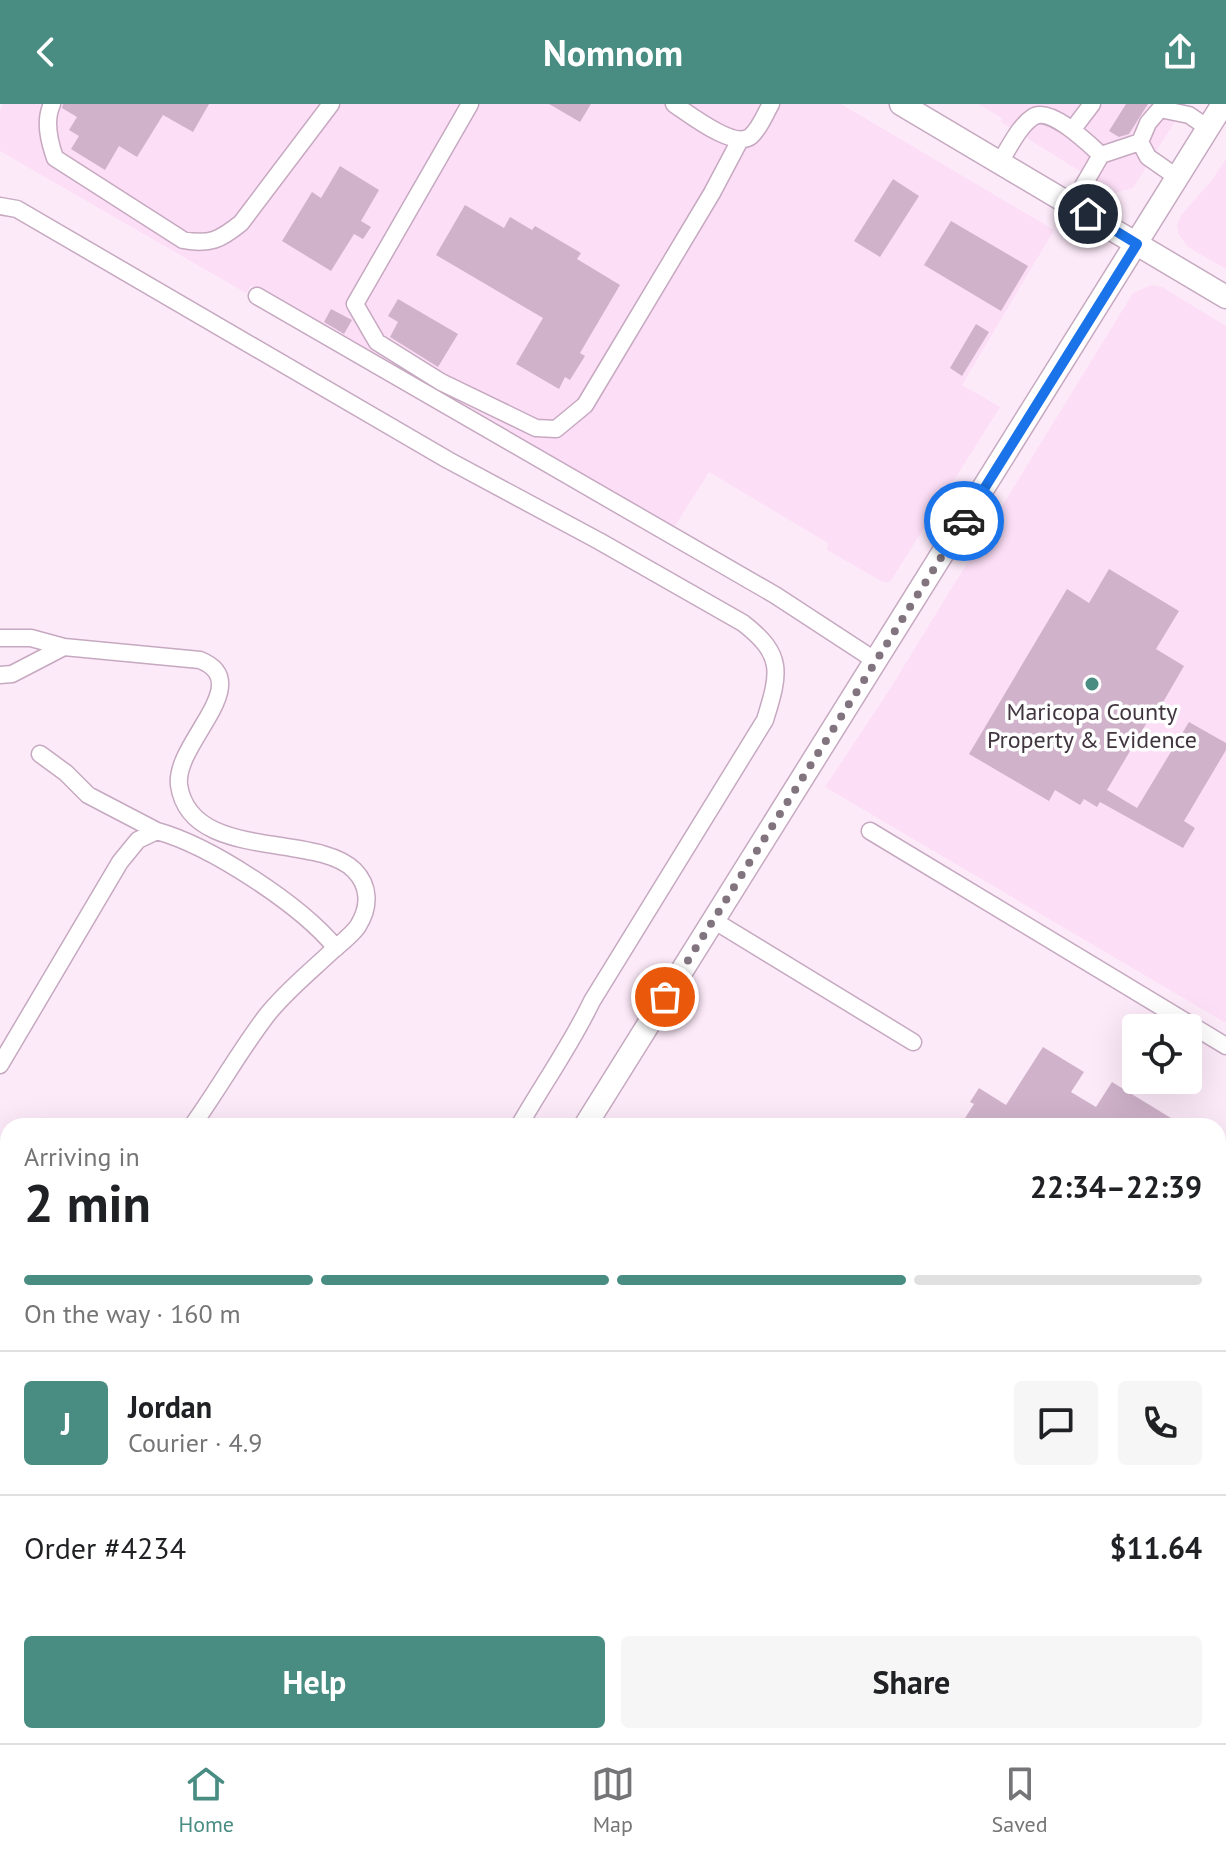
<!DOCTYPE html>
<meta charset="utf-8">
<style>
:root{--surface:#fff;--page:#f6f6f6;--text:#202124;--muted:#757577;--line:#e0e0e0;--accent:#488c82}
body{margin:0;font-family:"PT Sans",sans-serif;background:var(--page);color:var(--text);height:100vh;display:flex;flex-direction:column;font-size:30px;white-space:nowrap}
*{box-sizing:border-box;margin:0}
p{font-size:26px;color:var(--muted)}
.icon{flex:none;width:44px;height:44px;fill:none;stroke:currentColor;stroke-width:2;stroke-linecap:round;stroke-linejoin:round}
.map{position:relative;flex:1;overflow:hidden}
.panel{position:absolute;left:0px;top:1014px;width:1226px;height:626px;display:flex;flex-direction:column;background:var(--surface);border-radius:24px 24px 0 0;box-shadow:0 8px 32px #0002}
.panel>*{flex:none}
.tools{position:absolute;left:1122px;top:910px;display:grid;gap:16px}
.tools a{display:grid;place-items:center;width:80px;height:80px;border-radius:8px;background:var(--surface);box-shadow:0 8px 32px #0002;font-size:40px}
.pin{position:absolute;display:grid;place-items:center;width:68px;height:68px;color:#fff;margin:-34px;border:4px solid #fff;border-radius:50%;box-shadow:0 2px 8px #0007}
.courier{position:absolute;display:grid;place-items:center;width:80px;height:80px;margin:-40px;border:6px solid #1a73e8;border-radius:50%;background:#fff;color:#222;box-shadow:0 2px 10px #0007}
.overview em{font-style:normal;font-weight:700}
.overview div{display:flex;flex-direction:column-reverse}
.overview{display:flex;align-items:center;justify-content:space-between;height:136px;padding:0 24px}
h1{font-size:52px;font-weight:700;line-height:60px}
.bar{display:grid;grid-template-columns:repeat(4,1fr);gap:12px 8px;align-content:center;height:96px;padding:0 24px}
.bar i{height:10px;border-radius:6px;background:var(--line)}
.bar .selected{background:var(--accent)}
.bar p{grid-column:span 4}
.line{display:flex;align-items:center;gap:20px;padding:0 24px;border-top:2px solid var(--line)}
.line div{flex:1}
.round{display:grid;place-items:center;flex:none;width:84px;height:84px;border-radius:8px;background:var(--page)}
.action{display:flex;gap:16px;margin-top:auto;padding:16px 24px}
.action a{flex:1;height:92px;border-radius:8px;background:var(--accent);color:#fff;font-size:32px;font-weight:700;line-height:92px;text-align:center}
.action a+a{background:var(--page);color:var(--text)}
header{display:flex;justify-content:space-between;align-items:center;height:104px;padding:0 24px;background:var(--accent);color:#fff;font-size:36px;font-weight:700}
.dock{display:flex;justify-content:space-around;align-items:center;height:112px;border-top:2px solid var(--line);background:var(--surface);font-size:22px;color:var(--muted)}
.dock a{display:grid;justify-items:center;gap:4px}
.dock .selected{color:var(--accent)}
.map>svg:first-child{display:block}
.built{fill:#fcdef6}
.lines{fill:none;stroke-linecap:round;stroke-linejoin:round}
.canal{stroke:#c680bb;stroke-width:16}
.building{fill:#d0b3cb}
.minor-casing{stroke:#c6a9c0;stroke-width:19}
.major-casing{stroke:#c6a9c0;stroke-width:25}
.minor{stroke:#fff;stroke-width:16}
.major{stroke:#fff;stroke-width:22}
.done{stroke:#82747f;stroke-width:8;stroke-dasharray:0 14.4}
.route{stroke:#1a73e8;stroke-width:10}
.poi-dot{fill:#488c82;stroke:#fefefe;stroke-width:3}
.labels{text-anchor:middle;dominant-baseline:central;stroke-width:7;stroke-linejoin:round;paint-order:stroke}
.poi-label{font-size:24px;fill:#40343e;stroke:#fefefe}
</style>
<header><svg class="icon" aria-label="back" viewBox="0 0 24 24"><path d="M15 5l-7 7 7 7"/></svg>Nomnom<svg class="icon" aria-label="share" viewBox="0 0 24 24"><path d="M12 15V3M7 8l5-5 5 5M5 13v7h14v-7"/></svg></header>
<div class="map">
<svg width="1226" height="1639" viewBox="0 0 1226 1639">
<rect width="100%" height="100%" fill="#fdeaf9"/>
<path class="built" d="M 3,0 L 841,0 L 1054,126 L 962,281 L 1000,303 L 890,478 L 883,478 L 827,446 L 828,439 L 709,368 L 673,425 L 251,182 L 246,189 L 0,47 L 0,6 Z
M 978,0 L 1186,0 L 1133,84 L 1115,89 L 1001,18 L 1002,14 Z
M 1226,55 L 1226,165 L 1188,143 L 1179,131 L 1177,121 L 1182,110 L 1212,76 Z
M 1151,181 L 1162,183 L 1226,222 L 1226,919 L 825,683 L 888,588 L 1133,189 Z"/>
<g class="lines">
<path class="canal" d="M 1218,1456 L 1226,1443
M 1101,1639 L 1106,1632"/>
</g>
<path class="building" d="M 63,0 L 209,0 L 193,28 L 163,11 L 137,53 L 119,42 L 105,66 L 71,45 L 79,32 L 69,26 L 77,13 L 62,4 Z
M 549,0 L 591,0 L 580,18 Z
M 1126,0 L 1148,0 L 1129,30 L 1119,33 L 1109,27 Z
M 340,62 L 379,86 L 361,117 L 371,123 L 363,135 L 354,130 L 331,167 L 282,137 L 312,88 L 321,94 Z
M 893,75 L 919,92 L 880,153 L 854,137 Z
M 465,101 L 504,124 L 510,113 L 532,126 L 535,122 L 581,149 L 577,155 L 620,181 L 580,249 L 585,252 L 570,276 L 565,273 L 559,285 L 516,260 L 543,214 L 436,151 Z
M 951,117 L 1028,162 L 1001,207 L 924,161 Z
M 398,195 L 458,230 L 438,263 L 390,233 L 398,218 L 388,212 Z
M 331,205 L 352,216 L 344,230 L 324,218 Z
M 976,220 L 989,228 L 962,272 L 950,264 Z
M 1109,465 L 1179,507 L 1156,545 L 1184,562 L 1162,600 L 1159,598 L 1107,686 L 1137,704 L 1189,618 L 1226,639 L 1226,646 L 1184,717 L 1195,724 L 1183,744 L 1100,698 L 1097,703 L 1084,695 L 1080,701 L 1055,686 L 1049,697 L 969,650 L 1067,485 L 1089,499 Z
M 1043,943 L 1084,968 L 1071,988 L 1096,1003 L 1112,978 L 1184,1022 L 960,1022 L 974,1000 L 970,998 L 979,984 L 1006,1001 Z"/>
<g class="lines">
<g class="minor-casing">
<path id="minor" d="M 52,0 C 44,17 49,37 55,54 L 183,136 C 210,141 220,136 241,119 L 331,0
M 470,0 L 355,200 L 377,238 L 441,278 L 536,324 L 556,325 L 585,301 L 712,89 L 740,36
M 674,0 C 689,10 735,46 751,32 C 760,24 765,10 771,0
M 1073,25 L 1092,0
M 1000,58 C 1009,44 1019,22 1033,13 C 1050,2 1089,40 1101,51
M 1178,74 L 1148,53 L 1140,38 L 1148,19 L 1160,5 L 1189,11 L 1208,24
M 1072,101 L 1101,51 L 1140,38
M 0,102 L 17,105 L 448,356 L 599,437 L 743,519 C 784,551 780,568 765,616 L 592,897 C 571,941 543,980 519,1022
M 257,192 L 775,491 L 876,557
M 0,534 L 31,534 L 64,543 L 200,556 C 257,579 174,639 179,681 C 190,758 316,728 354,766 C 370,782 370,803 358,822 C 352,831 340,840 332,847 C 310,868 286,887 267,911 C 240,946 218,986 192,1022
M 0,571 L 12,570 L 64,543
M 40,650 L 66,669 L 88,691 L 157,727
M 870,727 L 1226,942
M 713,816 L 913,938
M 0,961 L 120,758 L 138,736 L 157,727 C 211,742 301,801 336,844
M 0,1274 L 8,1283
M 0,1354 L 8,1339
M 1218,1402 L 1226,1390
M 130,1639 L 137,1632
M 782,1639 L 787,1632
M 1061,1639 L 1065,1632"/>
</g>
<g class="major-casing">
<path id="major" d="M 901,0 L 1226,193
M 585,1022 L 1223,0
M 197,1639 L 201,1632"/>
</g>
<use href="#minor" class="minor"/>
<use href="#major" class="major"/>
</g>
<g class="lines">
<path class="done" d="M 665,893 L 964,417"/>
<path class="route" d="M 964,417 L 1137,140 L 1088,110"/>
</g>
<circle class="poi-dot" cx="1092" cy="580" r="8"/>
<g class="labels">
<g class="poi-label">
<text x="1092" y="607">Maricopa County<tspan x="1092" dy="28">Property &amp; Evidence</tspan></text>
</g>
</g>
</svg>
<div class="tools">
<a><svg class="icon" aria-label="locate" viewBox="0 0 24 24"><circle cx="12" cy="12" r="6"/><path d="M12 2v4M12 18v4M2 12h4M18 12h4"/></svg></a>
</div>
<div class="pin" style="left:665px;top:893px;background:#ea580c"><svg class="icon" aria-label="bag" viewBox="0 0 24 24"><path d="M5 8h14l-1 12H6zM9 8a3 3 0 0 1 6 0"/></svg></div>
<div class="pin" style="left:1088px;top:110px;background:#1f2937"><svg class="icon" aria-label="home" viewBox="0 0 24 24"><path d="M3 11l9-7 9 7M6 9v11h12V9"/></svg></div>
<div class="courier" style="left:964px;top:417px"><svg class="icon" aria-label="car" viewBox="0 0 24 24"><path d="M5 17H2v-5l4-1 3-4h7l3 4 3 1v5h-3M9 17h6M6 11h13"/><circle cx="7" cy="17" r="2"/><circle cx="17" cy="17" r="2"/></svg></div>
<section class="panel">
<div class="overview"><div><h1>2 min</h1><p>Arriving in</p></div><em>22:34–22:39</em></div>
<div class="bar"><i class="selected"></i><i class="selected"></i><i class="selected"></i><i></i><p>On the way · 160 m</p></div>
<div class="line" style="height:144px"><b class="round" style="background:var(--accent);color:#fff">J</b><div><b>Jordan</b><p>Courier · 4.9</p></div><a class="round"><svg class="icon" aria-label="chat" viewBox="0 0 24 24"><path d="M4 5h16v11H9l-5 4z"/></svg></a><a class="round"><svg class="icon" aria-label="phone" viewBox="0 0 24 24"><path d="M5 4h4l2 5-3 2q2 4 5 5l2-3 5 2v4C11 20 4 13 5 4z"/></svg></a></div>
<div class="line" style="height:104px"><div>Order #4234</div><b>$11.64</b></div>
<div class="action"><a>Help</a><a>Share</a></div>
</section>
</div>
<nav class="dock">
<a class="selected"><svg class="icon" aria-label="home" viewBox="0 0 24 24"><path d="M3 11l9-7 9 7M6 9v11h12V9"/></svg>Home</a>
<a><svg class="icon" aria-label="map" viewBox="0 0 24 24"><path d="M3 6l6-2 6 2 6-2v14l-6 2-6-2-6 2zM9 4v14M15 6v14"/></svg>Map</a>
<a><svg class="icon" aria-label="saved" viewBox="0 0 24 24"><path d="M7 4h10v16l-5-4-5 4z"/></svg>Saved</a>
</nav>
